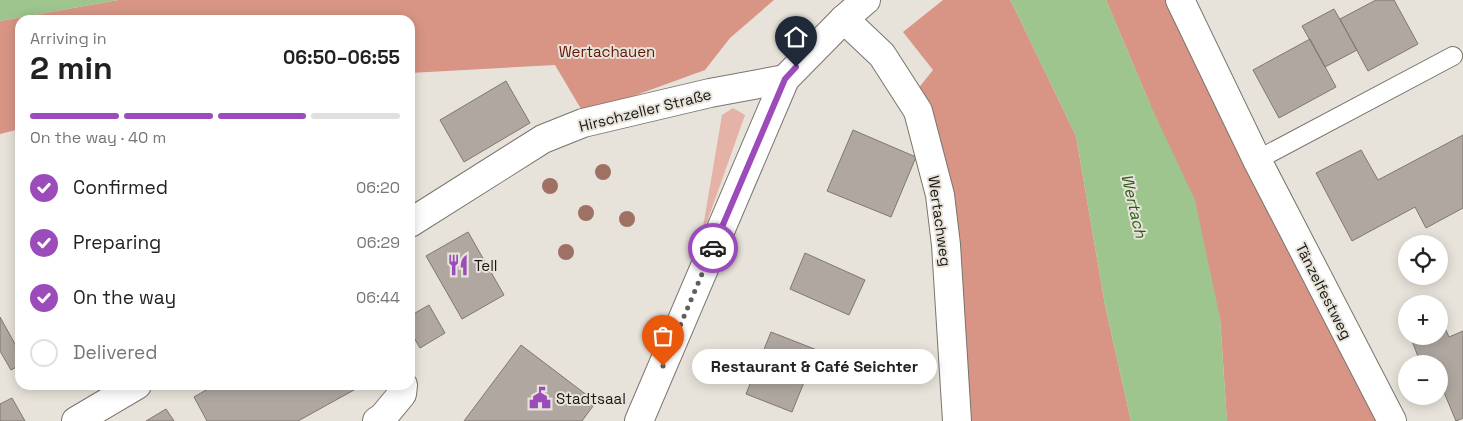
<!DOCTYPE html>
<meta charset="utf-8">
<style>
:root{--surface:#fff;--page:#f6f6f6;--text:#222;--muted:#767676;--line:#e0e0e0;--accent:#9c4bbb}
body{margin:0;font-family:"Space Grotesk",sans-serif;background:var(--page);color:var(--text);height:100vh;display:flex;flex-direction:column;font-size:19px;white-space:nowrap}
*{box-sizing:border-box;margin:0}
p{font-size:16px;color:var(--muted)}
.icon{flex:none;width:28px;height:28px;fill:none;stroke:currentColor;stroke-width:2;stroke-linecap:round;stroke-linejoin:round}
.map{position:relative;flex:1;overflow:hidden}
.sheet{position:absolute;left:15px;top:15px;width:400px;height:375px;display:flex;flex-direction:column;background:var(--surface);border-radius:15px;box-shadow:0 2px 12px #0003}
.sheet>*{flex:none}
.buttons{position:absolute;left:1398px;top:235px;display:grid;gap:10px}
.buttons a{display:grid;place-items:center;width:50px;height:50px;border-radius:50%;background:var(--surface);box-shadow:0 2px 12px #0003;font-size:25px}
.pin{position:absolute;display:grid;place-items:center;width:42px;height:42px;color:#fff;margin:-51px -21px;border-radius:50% 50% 50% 0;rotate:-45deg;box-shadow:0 0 5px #0007}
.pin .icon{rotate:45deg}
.courier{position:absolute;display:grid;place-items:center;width:50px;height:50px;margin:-25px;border:4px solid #9c4bbb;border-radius:50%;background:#fff;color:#222;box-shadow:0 1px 6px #0007}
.bubble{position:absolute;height:35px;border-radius:18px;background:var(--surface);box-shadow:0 2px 12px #0003;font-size:16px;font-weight:600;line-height:35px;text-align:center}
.summary em{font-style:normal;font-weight:600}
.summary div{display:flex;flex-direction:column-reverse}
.summary{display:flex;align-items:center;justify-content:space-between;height:85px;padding:0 15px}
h1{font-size:32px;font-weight:600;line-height:38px}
.bar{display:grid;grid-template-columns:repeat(4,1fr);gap:8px 5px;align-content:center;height:60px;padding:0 15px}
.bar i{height:6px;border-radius:4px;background:var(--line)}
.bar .on{background:var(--accent)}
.bar p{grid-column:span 4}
ol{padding:0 15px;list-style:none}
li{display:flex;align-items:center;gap:15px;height:55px}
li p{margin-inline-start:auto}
li .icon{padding:5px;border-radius:50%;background:var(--accent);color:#fff;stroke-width:4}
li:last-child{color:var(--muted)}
li i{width:28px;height:28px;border:2px solid var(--line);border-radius:50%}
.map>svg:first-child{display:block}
.green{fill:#e5b2a7}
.forest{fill:#d89586}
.water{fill:#9fc58f}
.building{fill:#afa7a0;stroke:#7f7771}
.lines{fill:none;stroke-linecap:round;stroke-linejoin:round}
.service-casing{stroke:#79756d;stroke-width:20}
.minor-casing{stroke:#79756d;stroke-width:30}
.secondary-casing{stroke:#79756d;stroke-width:30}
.service{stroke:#fff;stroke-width:18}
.minor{stroke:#fff;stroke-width:28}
.secondary{stroke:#fff;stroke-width:28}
.tree{fill:#9e7164}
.done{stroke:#625f5a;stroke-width:5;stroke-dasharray:0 9}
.route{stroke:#9c4bbb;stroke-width:6}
.labels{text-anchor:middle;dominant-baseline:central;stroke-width:4;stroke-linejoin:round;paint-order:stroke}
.park-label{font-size:15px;fill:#631404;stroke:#e7e3da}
.street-label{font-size:15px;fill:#1a1815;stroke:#e7e3da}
.poi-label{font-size:15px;fill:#1a1815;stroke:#e7e3da;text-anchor:start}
.water-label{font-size:16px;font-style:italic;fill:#2c5c13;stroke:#e7e3da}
</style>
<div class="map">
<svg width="1463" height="421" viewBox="0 0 1463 421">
<rect width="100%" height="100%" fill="#e7e3da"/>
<path class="green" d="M 733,108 L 745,115 L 701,239 L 722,115 Z"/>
<path class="forest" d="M 118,0 L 774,0 L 730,38 L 705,70 L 584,114 L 555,65 L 410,73 L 410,20 L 20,20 L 20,129 L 0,134 L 0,21 Z
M 943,0 L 1010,0 L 1012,3 L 1076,136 L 1105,305 L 1131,421 L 966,421 L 917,90 L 933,70 L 903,32 Z
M 1106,0 L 1172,0 L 1387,421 L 1227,421 L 1220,318 L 1150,104 Z"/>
<path class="water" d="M 0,0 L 118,0 L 0,21 Z
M 1010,0 L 1106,0 L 1107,2 L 1150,104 L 1195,200 L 1220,318 L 1227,421 L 1131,421 L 1105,305 L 1076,136 L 1012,3 Z"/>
<path class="building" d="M 1376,0 L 1394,0 L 1418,44 L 1368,71 L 1340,19 Z
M 1334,9 L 1357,50 L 1325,67 L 1302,26 Z
M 1310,39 L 1336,87 L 1279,118 L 1253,70 Z
M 506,81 L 530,123 L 464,162 L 440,120 Z
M 853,130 L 916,157 L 891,217 L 827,191 Z
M 1463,135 L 1463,208 L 1426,228 L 1415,207 L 1352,241 L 1316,173 L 1361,150 L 1378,180 Z
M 410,163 L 414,200 L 410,203 Z
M 468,232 L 504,295 L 462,319 L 426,256 Z
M 805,253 L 865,280 L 849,315 L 790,289 Z
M 429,305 L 445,333 L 420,348 L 410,331 L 410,316 Z
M 0,317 L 20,353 L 20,365 L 11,370 L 0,351 Z
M 1445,328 L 1449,337 L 1463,331 L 1463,418 L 1456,421 L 1443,390 L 1439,392 L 1439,364 L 1421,364 L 1412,341 L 1424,336 L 1439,336 L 1439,330 Z
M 771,332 L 817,350 L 792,412 L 746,394 Z
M 521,345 L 596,402 L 582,421 L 464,421 Z
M 215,385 L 363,385 L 298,421 L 207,421 L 194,397 Z
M 12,398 L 25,421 L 0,421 L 0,404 Z
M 166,409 L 174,421 L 146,421 Z"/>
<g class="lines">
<g class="service-casing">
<path id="service" d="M 1257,160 L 1453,56"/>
</g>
<g class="minor-casing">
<path id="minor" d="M 1180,0 L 1257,160 L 1392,421
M 844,19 L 882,55 L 918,111 L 940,195 L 946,245 L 957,421
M 410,223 L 543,139 L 583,123 L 710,93 L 785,79
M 76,421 L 137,385
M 377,421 L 383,417 L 402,394 L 403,385"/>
</g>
<g class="secondary-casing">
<path id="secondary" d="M 639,421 L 785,79 L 844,19 L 866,0"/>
</g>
<use href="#service" class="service"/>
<use href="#minor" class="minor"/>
<use href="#secondary" class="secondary"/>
</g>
<g class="tree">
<circle cx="603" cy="172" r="8"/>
<circle cx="550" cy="186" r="8"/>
<circle cx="586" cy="213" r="8"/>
<circle cx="627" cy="219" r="8"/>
<circle cx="566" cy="252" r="8"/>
</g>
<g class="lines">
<path class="done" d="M 663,366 L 713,248"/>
<path class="route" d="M 713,248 L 785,79 L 796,67"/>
</g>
<defs>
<g id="restaurant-bare" transform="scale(1.725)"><path d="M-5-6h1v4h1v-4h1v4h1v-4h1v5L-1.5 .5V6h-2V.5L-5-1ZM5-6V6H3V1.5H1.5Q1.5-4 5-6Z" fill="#9c4bbb" stroke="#e7e3da" stroke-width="2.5" paint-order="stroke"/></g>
<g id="civic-bare" transform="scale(1.725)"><path d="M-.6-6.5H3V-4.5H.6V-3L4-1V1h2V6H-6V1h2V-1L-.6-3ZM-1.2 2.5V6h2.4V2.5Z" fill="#9c4bbb" stroke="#e7e3da" stroke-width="2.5" paint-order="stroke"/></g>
</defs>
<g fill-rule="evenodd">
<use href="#restaurant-bare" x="458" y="265"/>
<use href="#civic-bare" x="540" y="398"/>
</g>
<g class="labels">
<g class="park-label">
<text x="607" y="51">Wertachauen</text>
</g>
<g class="street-label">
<text transform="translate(645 110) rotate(-14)">Hirschzeller Straße</text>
<text transform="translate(940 221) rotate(82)">Wertachweg</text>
<text transform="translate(1324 291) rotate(63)">Tänzelfestweg</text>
</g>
<g class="poi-label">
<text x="474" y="265">Tell</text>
<text x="556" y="398">Stadtsaal</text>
</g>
<g class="water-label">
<text transform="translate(1134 206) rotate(77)">Wertach</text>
</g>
</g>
</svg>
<div class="buttons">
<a><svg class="icon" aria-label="locate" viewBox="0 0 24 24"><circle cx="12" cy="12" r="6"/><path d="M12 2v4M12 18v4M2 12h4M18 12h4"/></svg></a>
<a>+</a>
<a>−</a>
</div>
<div class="pin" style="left:663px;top:366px;background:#ea580c"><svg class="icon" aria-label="bag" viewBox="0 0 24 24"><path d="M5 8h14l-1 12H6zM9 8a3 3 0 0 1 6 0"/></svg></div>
<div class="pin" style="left:796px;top:67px;background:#1f2937"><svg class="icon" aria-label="home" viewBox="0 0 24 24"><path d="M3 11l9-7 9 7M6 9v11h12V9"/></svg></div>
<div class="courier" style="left:713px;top:248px"><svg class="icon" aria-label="car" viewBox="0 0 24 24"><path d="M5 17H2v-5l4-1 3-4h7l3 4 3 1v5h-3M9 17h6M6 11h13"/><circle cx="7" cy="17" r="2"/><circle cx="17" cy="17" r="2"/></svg></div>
<div class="bubble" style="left:692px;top:349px;width:245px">Restaurant &amp; Café Seichter</div>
<section class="sheet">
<div class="summary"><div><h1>2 min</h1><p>Arriving in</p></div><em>06:50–06:55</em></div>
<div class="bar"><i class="on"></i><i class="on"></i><i class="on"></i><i></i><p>On the way · 40 m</p></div>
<ol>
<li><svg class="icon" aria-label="check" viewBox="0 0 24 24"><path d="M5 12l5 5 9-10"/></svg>Confirmed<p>06:20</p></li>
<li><svg class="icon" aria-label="check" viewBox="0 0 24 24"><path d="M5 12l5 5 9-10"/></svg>Preparing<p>06:29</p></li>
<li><svg class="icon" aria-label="check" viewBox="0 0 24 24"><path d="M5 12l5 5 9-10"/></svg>On the way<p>06:44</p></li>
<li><i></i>Delivered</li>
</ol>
</section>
</div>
